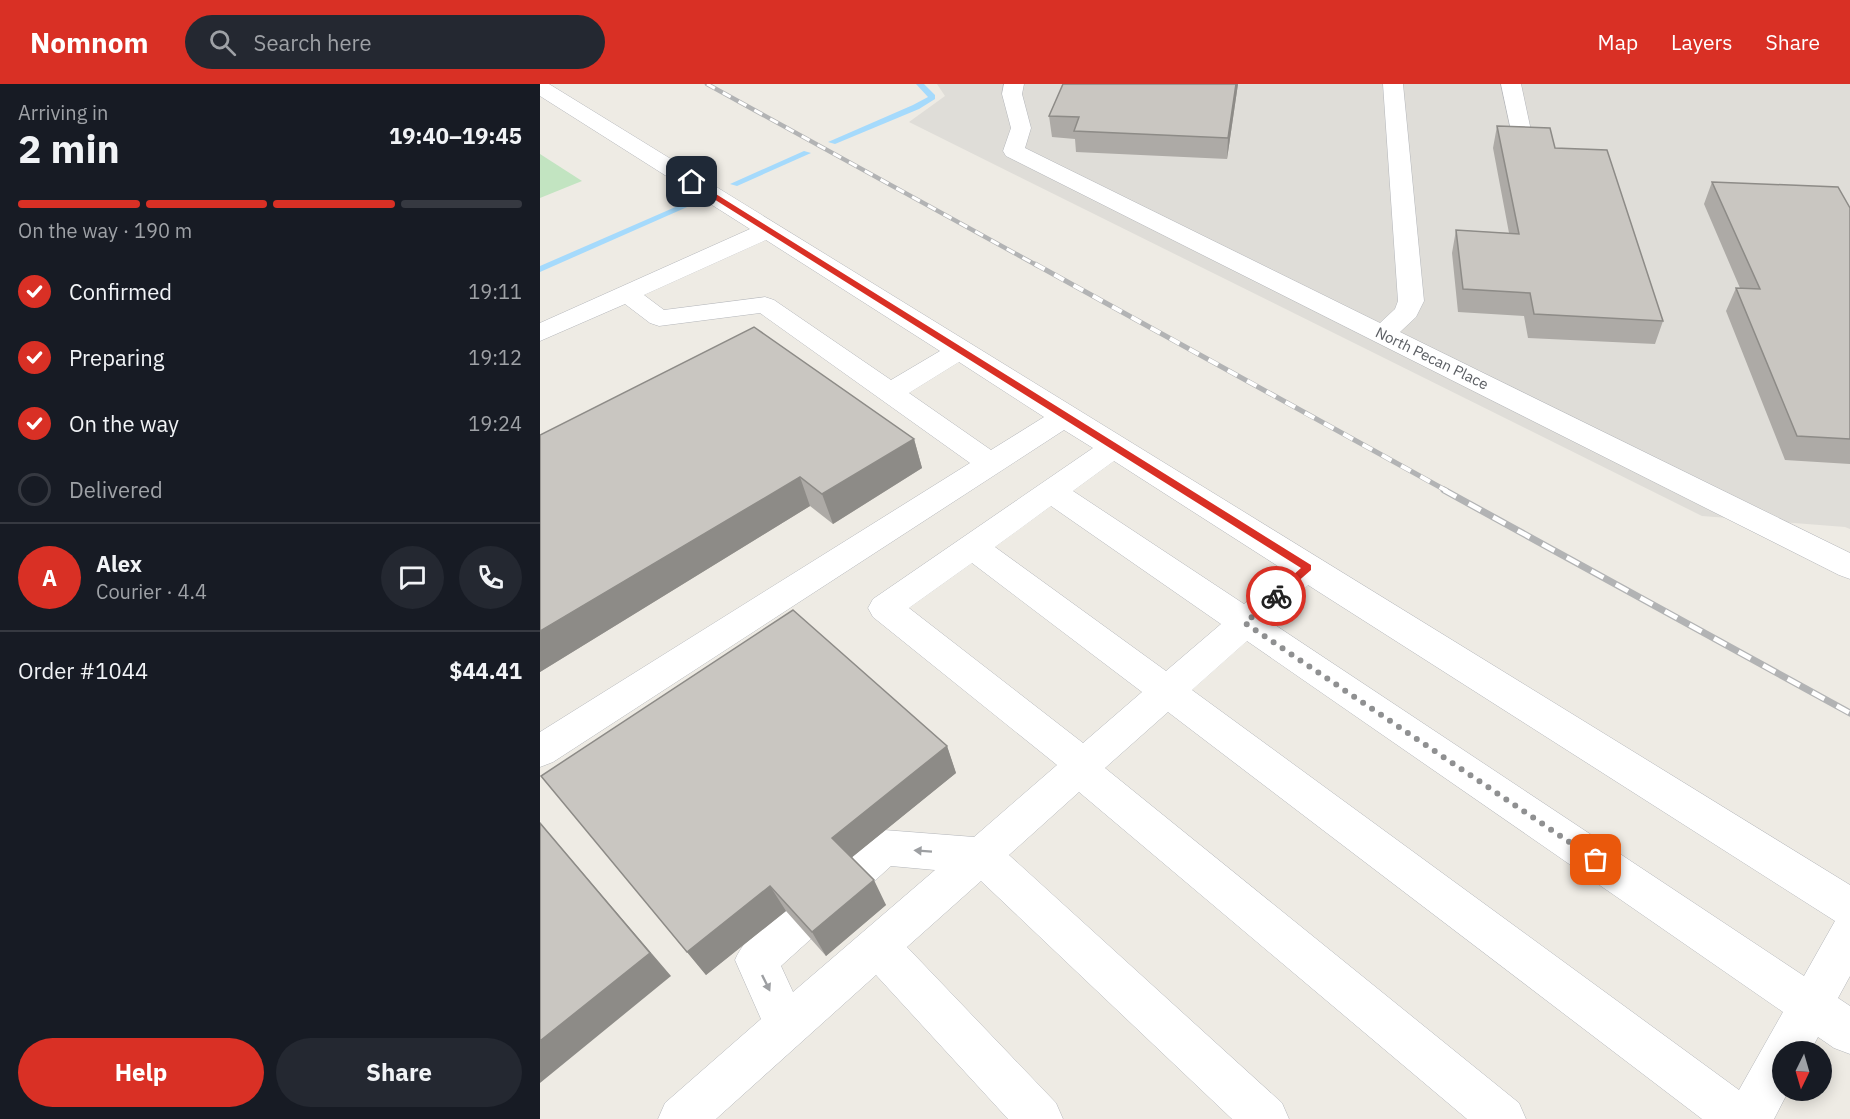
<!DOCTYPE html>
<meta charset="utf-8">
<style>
:root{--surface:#171b24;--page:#242831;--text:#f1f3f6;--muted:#9ea1a6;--line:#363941;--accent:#d93025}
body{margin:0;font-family:"IBM Plex Sans",sans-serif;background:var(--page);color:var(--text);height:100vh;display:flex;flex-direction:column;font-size:22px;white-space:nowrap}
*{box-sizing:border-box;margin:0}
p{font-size:20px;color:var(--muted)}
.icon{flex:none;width:33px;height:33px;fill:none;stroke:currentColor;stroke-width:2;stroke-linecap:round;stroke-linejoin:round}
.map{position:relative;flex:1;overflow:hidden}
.drawer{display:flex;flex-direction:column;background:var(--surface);width:540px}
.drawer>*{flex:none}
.needle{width:39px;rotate:185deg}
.tools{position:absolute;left:1232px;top:957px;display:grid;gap:12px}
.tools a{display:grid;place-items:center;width:60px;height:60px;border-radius:50%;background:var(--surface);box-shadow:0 3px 15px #0003;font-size:30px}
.pin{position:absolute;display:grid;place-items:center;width:51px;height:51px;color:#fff;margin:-26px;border-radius:12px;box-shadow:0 3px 9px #0006}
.courier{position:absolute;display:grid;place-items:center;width:60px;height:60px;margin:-30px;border:4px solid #d93025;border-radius:50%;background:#fff;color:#222;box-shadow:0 2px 8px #0007}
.summary em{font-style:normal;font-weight:800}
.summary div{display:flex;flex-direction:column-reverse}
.summary{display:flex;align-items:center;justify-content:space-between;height:102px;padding:0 18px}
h1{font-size:39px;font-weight:800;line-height:45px}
.bar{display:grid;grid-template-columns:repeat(4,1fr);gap:9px 6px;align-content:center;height:72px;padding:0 18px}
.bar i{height:8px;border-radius:4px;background:var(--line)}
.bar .on{background:var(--accent)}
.bar p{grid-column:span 4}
.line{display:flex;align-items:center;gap:15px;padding:0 18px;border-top:2px solid var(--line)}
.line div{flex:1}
.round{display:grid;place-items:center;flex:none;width:63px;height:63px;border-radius:32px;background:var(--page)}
ol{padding:0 18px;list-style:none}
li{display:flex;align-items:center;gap:18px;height:66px}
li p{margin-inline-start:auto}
li .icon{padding:6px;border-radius:50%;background:var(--accent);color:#fff;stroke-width:4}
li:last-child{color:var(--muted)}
li i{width:33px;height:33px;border:3px solid var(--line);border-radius:50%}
.cta{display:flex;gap:12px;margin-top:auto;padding:12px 18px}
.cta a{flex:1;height:69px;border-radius:36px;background:var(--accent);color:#fff;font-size:24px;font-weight:800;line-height:69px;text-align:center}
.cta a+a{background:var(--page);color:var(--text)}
header{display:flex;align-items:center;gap:36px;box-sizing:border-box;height:84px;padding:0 30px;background:var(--accent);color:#fff}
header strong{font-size:28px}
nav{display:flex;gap:33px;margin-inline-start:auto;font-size:21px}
.search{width:420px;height:54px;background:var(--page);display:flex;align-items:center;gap:15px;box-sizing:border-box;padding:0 21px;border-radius:33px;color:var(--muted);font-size:22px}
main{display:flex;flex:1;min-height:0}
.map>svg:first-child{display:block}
.industrial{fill:#dfddd8}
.green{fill:#c2e4c1}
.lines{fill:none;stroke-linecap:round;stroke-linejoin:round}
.stream{fill:#a5dafc;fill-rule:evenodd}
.minor-casing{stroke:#b4b6ba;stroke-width:1}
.minor{fill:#fff;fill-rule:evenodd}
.rail-far2-casing{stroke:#b2b3b4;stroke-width:4.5}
.rail-far1-casing{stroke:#b2b3b4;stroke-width:5}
.rail-casing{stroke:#b2b3b4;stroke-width:7}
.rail-far2{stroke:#fff;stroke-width:3;stroke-dasharray:9;stroke-linecap:butt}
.rail-far1{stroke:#fff;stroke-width:4;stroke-dasharray:11;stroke-linecap:butt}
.rail{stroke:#fff;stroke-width:4.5;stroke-dasharray:14;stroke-linecap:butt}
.wall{fill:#adaaa6}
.shaded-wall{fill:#8d8b87}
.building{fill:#c9c6c1;stroke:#8d8b87;stroke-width:1.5}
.oneway{fill:#9d9fa2}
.route{fill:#d93025}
.done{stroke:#8f9091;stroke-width:6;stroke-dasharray:0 10.8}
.labels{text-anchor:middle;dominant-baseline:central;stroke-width:6;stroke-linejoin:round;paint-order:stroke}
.street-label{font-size:15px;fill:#5c5f64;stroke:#fff}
</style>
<header>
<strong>Nomnom</strong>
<div class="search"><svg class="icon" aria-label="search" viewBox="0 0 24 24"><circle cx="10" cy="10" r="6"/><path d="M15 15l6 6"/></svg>Search here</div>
<nav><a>Map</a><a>Layers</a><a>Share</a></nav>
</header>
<main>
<section class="drawer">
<div class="summary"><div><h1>2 min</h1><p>Arriving in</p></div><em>19:40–19:45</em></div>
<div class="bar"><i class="on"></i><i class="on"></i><i class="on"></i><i></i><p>On the way · 190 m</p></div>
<ol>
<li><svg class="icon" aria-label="check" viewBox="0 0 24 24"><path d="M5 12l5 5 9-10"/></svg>Confirmed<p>19:11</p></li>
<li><svg class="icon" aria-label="check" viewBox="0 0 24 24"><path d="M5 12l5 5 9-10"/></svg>Preparing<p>19:12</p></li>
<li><svg class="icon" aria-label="check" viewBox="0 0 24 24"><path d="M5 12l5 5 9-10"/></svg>On the way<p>19:24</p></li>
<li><i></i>Delivered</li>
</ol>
<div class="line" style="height:108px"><b class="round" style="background:var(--accent);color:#fff">A</b><div><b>Alex</b><p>Courier · 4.4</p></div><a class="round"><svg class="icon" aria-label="chat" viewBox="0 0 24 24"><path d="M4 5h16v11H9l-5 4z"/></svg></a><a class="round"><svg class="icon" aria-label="phone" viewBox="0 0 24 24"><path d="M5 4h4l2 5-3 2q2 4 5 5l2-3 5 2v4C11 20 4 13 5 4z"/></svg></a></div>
<div class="line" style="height:78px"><div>Order #1044</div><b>$44.41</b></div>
<div class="cta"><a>Help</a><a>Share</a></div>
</section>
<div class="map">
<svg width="1310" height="1035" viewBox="0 0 1310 1035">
<rect width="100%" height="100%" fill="#eeebe4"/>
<path class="industrial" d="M 397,0 L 1310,0 L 1310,445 L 1305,443 L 1162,432 L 369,38 L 405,12 Z"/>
<path class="green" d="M 0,70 L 42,97 L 0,114 Z"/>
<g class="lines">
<path class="stream" d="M 376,0 L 384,0 L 395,11 L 395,15 L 379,25 L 295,60 L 288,58 L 373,21 L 388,13 Z
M 264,67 L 271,69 L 197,102 L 190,100 Z
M 147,118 L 154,120 L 0,188 L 0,182 Z"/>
<g class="minor-casing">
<path id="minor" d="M 0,0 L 9,0 L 1310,801 L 1310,892 L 1298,914 L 1310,922 L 1310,970 L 1294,964 L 1278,953 L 1270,968 L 1242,968 L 1242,1006 L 1249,1006 L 1234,1035 L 1162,1035 L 628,628 L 565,684 L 979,1019 L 986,1035 L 927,1035 L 539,708 L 469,771 L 742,1019 L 749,1035 L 692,1035 L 441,797 L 367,863 L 516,1019 L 523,1035 L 468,1035 L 336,891 L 176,1035 L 118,1035 L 125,1019 L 221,935 L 195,876 C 205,852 233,830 257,820 L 272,826 L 278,840 L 272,854 L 241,882 L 253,908 L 395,786 L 351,782 L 329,802 L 315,807 L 301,802 L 295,789 C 304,769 323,754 344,746 L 434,753 L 517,681 L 333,533 L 328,524 L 333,515 L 553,364 L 524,346 L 13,678 L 0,683 L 0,648 L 430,379 L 220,229 L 119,242 L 110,239 L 85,220 L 0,257 L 0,239 L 210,145 L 0,12 ZM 226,156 L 400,267 L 351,296 L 234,216 L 225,213 L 124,226 L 104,211 ZM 419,278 L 504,333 L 451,366 L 369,309 ZM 574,377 L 744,486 L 704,520 L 533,407 ZM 511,422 L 681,540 L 626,587 L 455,463 ZM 432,479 L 602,608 L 543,659 L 369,524 ZM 768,501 L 1295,837 L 1264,892 L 729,537 ZM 707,557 L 1243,928 L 1199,1006 L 652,606 Z
M 464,0 L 484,0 L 482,10 L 491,44 L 485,64 L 840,239 L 855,225 L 858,217 L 843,0 L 863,0 L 884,217 L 876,233 L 860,248 L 1310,469 L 1310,495 L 1299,491 L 466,72 L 463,67 L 471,44 L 462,10 Z
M 961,0 L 981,0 L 993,56 L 990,60 L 983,62 L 976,60 L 973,56 Z"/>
</g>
<use href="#minor" class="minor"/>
<g class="rail-far2-casing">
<path id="rail-far2" d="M 167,0 L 498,182"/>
</g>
<g class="rail-far1-casing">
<path id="rail-far1" d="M 495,180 L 907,407"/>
</g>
<g class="rail-casing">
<path id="rail" d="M 904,406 L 1310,629"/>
</g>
<use href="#rail-far2" class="rail-far2"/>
<use href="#rail-far1" class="rail-far1"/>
<use href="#rail" class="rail"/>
</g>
<path class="wall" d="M 523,0 L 698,0 L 687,75 L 536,68 L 535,55 L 512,53 L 509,32 Z
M 957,42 L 1015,64 L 1123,237 L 1115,260 L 988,254 L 984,232 L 918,228 L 912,169 L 916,146 L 969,149 L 953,64 Z
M 1172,98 L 1310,124 L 1310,380 L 1245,376 L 1186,227 L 1196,204 L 1200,204 L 1164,120 Z
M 0,351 L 374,355 L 382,384 L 293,440 L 270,422 L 0,588 Z
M 407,662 L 416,689 L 312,773 L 346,821 L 286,872 L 246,827 L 166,891 L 1,692 Z"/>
<path class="shaded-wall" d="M 696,0 L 698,0 L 687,75 L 688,54 Z
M 374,355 L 382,384 L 293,440 L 282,410 Z
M 260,393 L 270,422 L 0,588 L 0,547 Z
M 407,662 L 416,689 L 305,779 L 292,754 Z
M 0,739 L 131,892 L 0,999 Z
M 334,796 L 346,821 L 286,872 L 272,848 Z
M 230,802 L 246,827 L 166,891 L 147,868 Z"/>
<path class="building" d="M 523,0 L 696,0 L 688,54 L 534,47 L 539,33 L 509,32 Z
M 957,42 L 1010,44 L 1015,64 L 1067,66 L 1123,237 L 994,230 L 990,209 L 923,205 L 916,146 L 979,150 Z
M 1172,98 L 1298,103 L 1310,124 L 1310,355 L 1257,352 L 1196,204 L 1220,205 Z
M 214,243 L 374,355 L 282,410 L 260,393 L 0,547 L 0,351 Z
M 253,526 L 407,662 L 292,754 L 334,796 L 272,848 L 230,802 L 147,868 L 1,692 Z
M 0,739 L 110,869 L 0,957 Z"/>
<defs><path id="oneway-solid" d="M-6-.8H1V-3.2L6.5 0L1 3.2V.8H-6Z" transform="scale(1.5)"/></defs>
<g class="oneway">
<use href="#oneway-solid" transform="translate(383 767) rotate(-176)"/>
<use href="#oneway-solid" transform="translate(226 899) rotate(64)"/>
</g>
<path class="route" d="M 150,97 L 155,97 L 771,481 L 771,486 L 739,514 L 733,514 L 733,509 L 761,484 L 150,100 Z"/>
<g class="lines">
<path class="done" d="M 736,512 L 705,539 L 1056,776"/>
</g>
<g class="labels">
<g class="street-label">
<text transform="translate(892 274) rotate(26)">North Pecan Place</text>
</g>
</g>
</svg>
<div class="tools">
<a><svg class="needle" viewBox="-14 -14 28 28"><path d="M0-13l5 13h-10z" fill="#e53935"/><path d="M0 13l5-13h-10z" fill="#9ea1a6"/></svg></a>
</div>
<div class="pin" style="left:1056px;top:776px;background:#ea580c"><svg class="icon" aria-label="bag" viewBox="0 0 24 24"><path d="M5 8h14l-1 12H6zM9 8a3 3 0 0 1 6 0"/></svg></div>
<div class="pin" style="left:152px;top:98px;background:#1f2937"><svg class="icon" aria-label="home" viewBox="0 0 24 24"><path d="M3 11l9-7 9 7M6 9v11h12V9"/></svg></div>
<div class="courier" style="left:736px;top:512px"><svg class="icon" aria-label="bike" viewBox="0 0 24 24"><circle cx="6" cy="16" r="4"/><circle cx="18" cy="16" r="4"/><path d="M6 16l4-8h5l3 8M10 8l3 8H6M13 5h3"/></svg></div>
</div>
</main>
